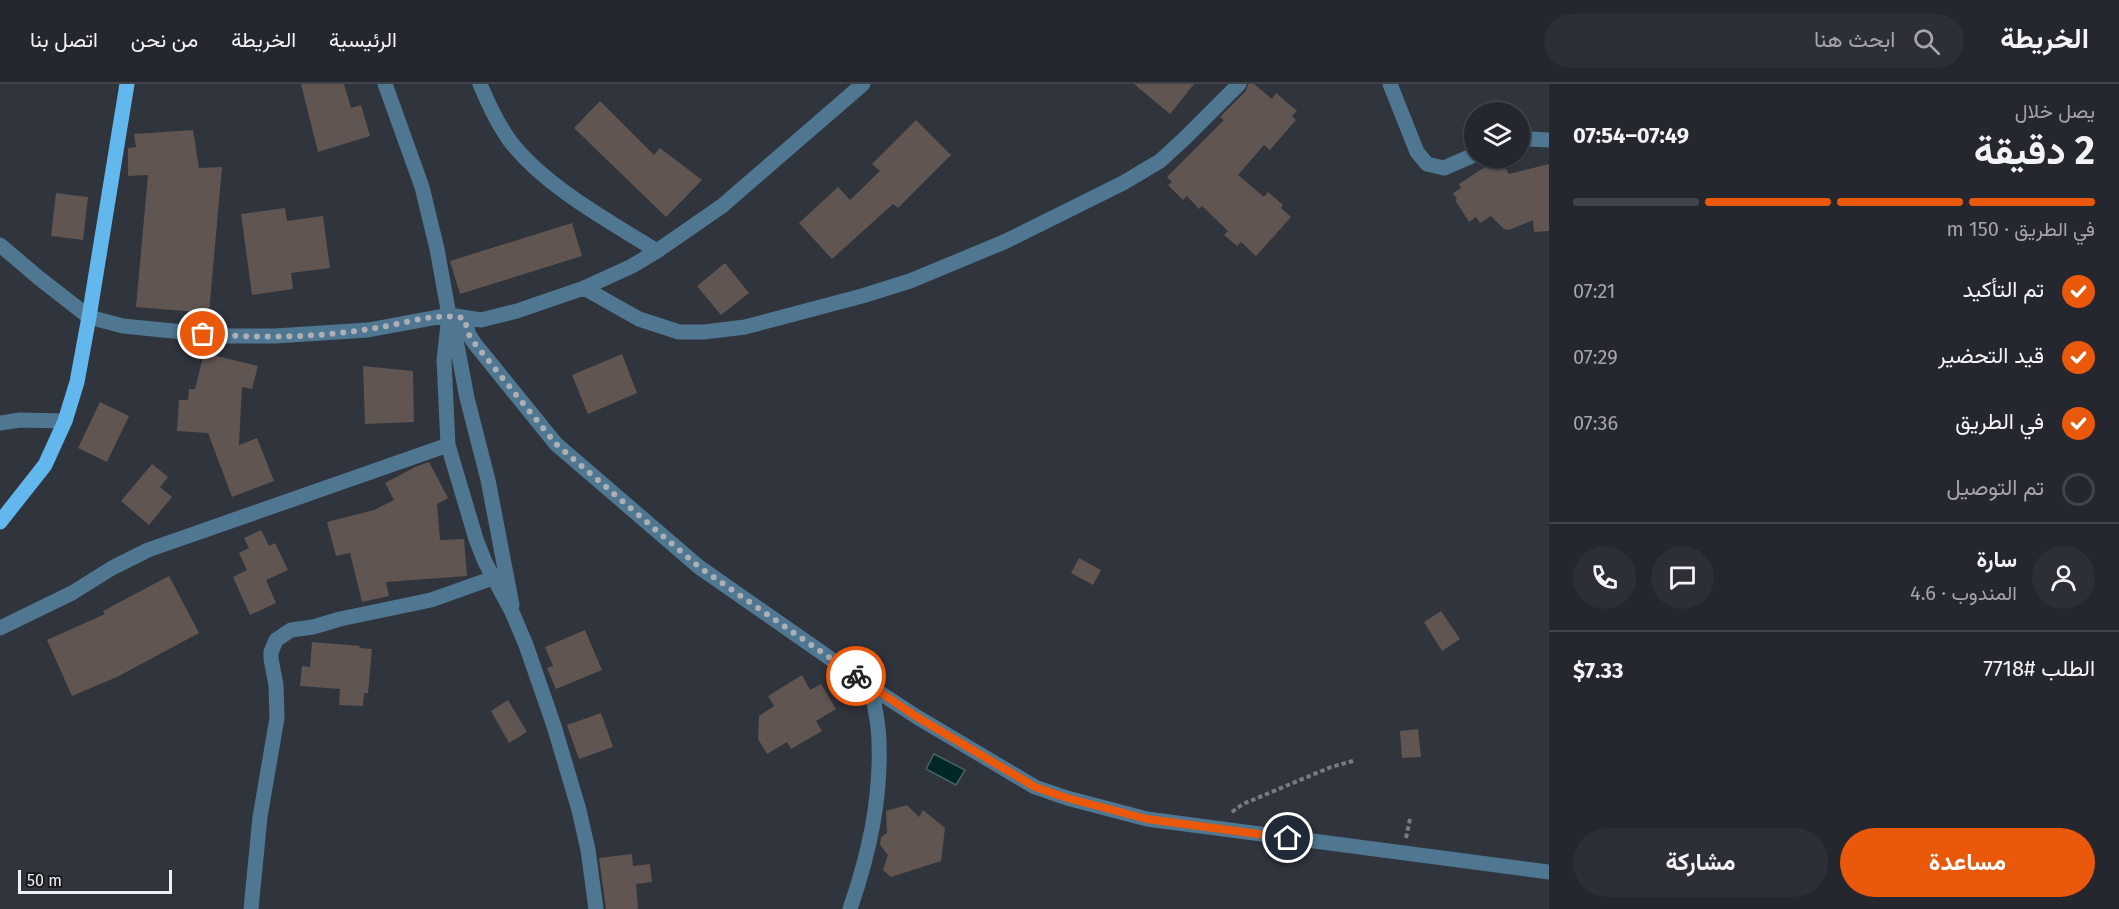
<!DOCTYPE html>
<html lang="ar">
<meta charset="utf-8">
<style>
:root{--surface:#24272e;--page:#2c2f36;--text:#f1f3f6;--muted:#a3a5aa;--line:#41444a;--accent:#ea580c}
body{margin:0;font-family:"Fira Sans",Vazirmatn,sans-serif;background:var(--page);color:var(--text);direction:rtl;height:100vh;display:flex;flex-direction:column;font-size:22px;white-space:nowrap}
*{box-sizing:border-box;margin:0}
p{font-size:20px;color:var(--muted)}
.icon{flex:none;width:33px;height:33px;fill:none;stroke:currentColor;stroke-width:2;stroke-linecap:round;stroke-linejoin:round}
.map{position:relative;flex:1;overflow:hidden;direction:ltr}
.details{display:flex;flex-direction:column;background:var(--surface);width:570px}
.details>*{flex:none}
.buttons{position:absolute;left:1464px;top:18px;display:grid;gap:12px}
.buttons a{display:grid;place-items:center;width:66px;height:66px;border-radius:50%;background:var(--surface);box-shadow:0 2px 4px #0004,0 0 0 2px var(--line);font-size:30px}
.scale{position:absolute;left:18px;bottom:15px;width:154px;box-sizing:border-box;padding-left:6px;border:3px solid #eef1f6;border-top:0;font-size:16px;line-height:21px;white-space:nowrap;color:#eef1f6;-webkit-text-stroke:4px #1a1c20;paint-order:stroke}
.pin{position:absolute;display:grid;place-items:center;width:51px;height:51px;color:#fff;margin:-26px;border:3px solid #fff;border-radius:50%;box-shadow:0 2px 6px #0007}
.courier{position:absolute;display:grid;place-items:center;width:60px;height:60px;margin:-30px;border:4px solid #ea580c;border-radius:50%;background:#fff;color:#222;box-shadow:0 2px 8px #0007}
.overview em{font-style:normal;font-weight:700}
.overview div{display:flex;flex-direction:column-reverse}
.overview{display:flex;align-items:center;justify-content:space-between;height:102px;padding:0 24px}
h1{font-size:39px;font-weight:700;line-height:45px}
.bar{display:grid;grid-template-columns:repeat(4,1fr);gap:9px 6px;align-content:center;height:72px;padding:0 24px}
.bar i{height:8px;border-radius:4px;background:var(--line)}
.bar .selected{background:var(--accent)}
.bar p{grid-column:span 4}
.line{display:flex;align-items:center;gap:15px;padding:0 24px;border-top:2px solid var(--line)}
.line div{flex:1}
.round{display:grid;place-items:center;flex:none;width:63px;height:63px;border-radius:32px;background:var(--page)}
ol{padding:0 24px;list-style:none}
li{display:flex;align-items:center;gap:18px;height:66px}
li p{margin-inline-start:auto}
li .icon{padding:6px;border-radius:50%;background:var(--accent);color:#fff;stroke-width:4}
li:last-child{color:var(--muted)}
li i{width:33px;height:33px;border:3px solid var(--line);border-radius:50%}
.action{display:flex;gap:12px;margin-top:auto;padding:12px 24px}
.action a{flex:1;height:69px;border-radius:36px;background:var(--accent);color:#fff;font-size:24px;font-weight:700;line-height:69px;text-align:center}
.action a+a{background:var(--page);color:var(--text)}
header{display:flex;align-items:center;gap:36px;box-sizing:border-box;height:84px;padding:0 30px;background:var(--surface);border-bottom:2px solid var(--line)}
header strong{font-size:28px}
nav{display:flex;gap:33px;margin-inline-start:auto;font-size:21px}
.search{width:420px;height:54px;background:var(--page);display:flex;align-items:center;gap:15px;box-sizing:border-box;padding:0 21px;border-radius:33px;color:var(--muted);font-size:22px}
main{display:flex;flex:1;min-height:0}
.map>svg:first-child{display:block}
.water{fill:#002727;stroke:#476465;stroke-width:1.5}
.building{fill:#605550}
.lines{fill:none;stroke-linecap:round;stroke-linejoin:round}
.path{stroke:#777a82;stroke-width:4;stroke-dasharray:4.5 3;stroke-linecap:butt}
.minor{stroke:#4f7791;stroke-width:15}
.major{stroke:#62b7ed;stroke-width:15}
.done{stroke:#acafb5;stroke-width:6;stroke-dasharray:0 10.8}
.route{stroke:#ea580c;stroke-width:8}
</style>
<header>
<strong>الخريطة</strong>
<div class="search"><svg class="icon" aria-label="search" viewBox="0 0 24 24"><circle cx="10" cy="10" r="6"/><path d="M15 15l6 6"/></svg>ابحث هنا</div>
<nav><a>الرئيسية</a><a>الخريطة</a><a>من نحن</a><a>اتصل بنا</a></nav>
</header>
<main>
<section class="details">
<div class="overview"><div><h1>2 دقيقة</h1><p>يصل خلال</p></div><em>07:49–07:54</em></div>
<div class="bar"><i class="selected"></i><i class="selected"></i><i class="selected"></i><i></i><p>في الطريق · 150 m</p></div>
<ol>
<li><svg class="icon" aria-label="check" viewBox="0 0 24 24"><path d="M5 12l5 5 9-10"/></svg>تم التأكيد<p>07:21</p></li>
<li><svg class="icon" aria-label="check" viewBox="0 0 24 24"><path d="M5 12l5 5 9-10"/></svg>قيد التحضير<p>07:29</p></li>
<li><svg class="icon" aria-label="check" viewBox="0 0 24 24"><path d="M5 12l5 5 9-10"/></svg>في الطريق<p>07:36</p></li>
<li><i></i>تم التوصيل</li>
</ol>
<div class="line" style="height:108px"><a class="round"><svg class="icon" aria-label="person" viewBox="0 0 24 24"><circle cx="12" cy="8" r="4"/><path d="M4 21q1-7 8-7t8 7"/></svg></a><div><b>سارة</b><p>المندوب · 4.6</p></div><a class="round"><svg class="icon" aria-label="chat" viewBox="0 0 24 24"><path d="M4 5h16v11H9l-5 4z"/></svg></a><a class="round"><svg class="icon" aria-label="phone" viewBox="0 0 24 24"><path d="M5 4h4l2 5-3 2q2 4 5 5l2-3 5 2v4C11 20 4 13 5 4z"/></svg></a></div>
<div class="line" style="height:78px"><div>الطلب #7718</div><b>$7.33</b></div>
<div class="action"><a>مساعدة</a><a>مشاركة</a></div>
</section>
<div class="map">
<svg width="1549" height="825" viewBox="0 0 1549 825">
<rect width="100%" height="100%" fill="#30343d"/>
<path class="water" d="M 934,670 L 965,686 L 956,701 L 926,685 Z"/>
<path class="building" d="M 301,0 L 344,0 L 351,24 L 361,21 L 370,52 L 318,68 Z
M 1134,0 L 1194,0 L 1170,30 Z
M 1248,0 L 1254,0 L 1272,15 L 1276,9 L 1297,27 L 1292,32 L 1296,36 L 1270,66 L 1264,61 L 1238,91 L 1264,113 L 1268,108 L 1283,121 L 1281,124 L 1291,133 L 1256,172 L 1241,158 L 1237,162 L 1224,151 L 1228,147 L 1202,122 L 1199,125 L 1187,112 L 1183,116 L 1168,101 L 1172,98 L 1167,93 L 1224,36 L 1220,33 L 1246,7 Z
M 600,17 L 654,71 L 660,64 L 702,96 L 666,133 L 574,44 Z
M 916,36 L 951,71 L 898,124 L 893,120 L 832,175 L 799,139 L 838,103 L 850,116 L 880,87 L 872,80 Z
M 193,46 L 199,84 L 222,83 L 209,229 L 136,223 L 148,91 L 128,92 L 128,64 L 136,63 L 134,50 Z
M 1499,74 L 1509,90 L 1549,80 L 1549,147 L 1534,148 L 1533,136 L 1509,146 L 1504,145 L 1491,132 L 1480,139 L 1476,133 L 1469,138 L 1455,116 L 1457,115 L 1453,109 L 1461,104 L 1459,100 Z
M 56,109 L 88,113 L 83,156 L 51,152 Z
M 285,124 L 287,137 L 323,132 L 330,184 L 291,189 L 293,205 L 252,211 L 241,130 Z
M 572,139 L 582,172 L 460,210 L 450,177 Z
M 725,179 L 749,209 L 721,231 L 697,202 Z
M 204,269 L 258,282 L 252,305 L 242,303 L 239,361 L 257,354 L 274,397 L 232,413 L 208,349 L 177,347 L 179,316 L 188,316 L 189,305 L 195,305 Z
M 622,270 L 637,309 L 588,330 L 572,291 Z
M 363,282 L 413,287 L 414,338 L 365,340 Z
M 100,318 L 129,332 L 107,378 L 78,364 Z
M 429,378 L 448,414 L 437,420 L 440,456 L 464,455 L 467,492 L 386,498 L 389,512 L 362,518 L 350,469 L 336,472 L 327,438 L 374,426 L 394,416 L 385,399 L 415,383 Z
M 152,380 L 168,393 L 160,403 L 172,413 L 149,441 L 121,417 Z
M 261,446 L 269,462 L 275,459 L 288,486 L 266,496 L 276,519 L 250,531 L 233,493 L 247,486 L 239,469 L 249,464 L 244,454 Z
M 1079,474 L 1101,486 L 1093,501 L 1071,489 Z
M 169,492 L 199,549 L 117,593 L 72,612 L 47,556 L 105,530 L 103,527 Z
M 1441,527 L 1460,555 L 1442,567 L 1424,538 Z
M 585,546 L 602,586 L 556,605 L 547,584 L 553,582 L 545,563 Z
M 312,558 L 360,562 L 359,564 L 372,565 L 368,609 L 364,609 L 363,622 L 339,621 L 340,605 L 300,602 L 302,582 L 310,583 Z
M 802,591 L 810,606 L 821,600 L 836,625 L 816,637 L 822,647 L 791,665 L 787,658 L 767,670 L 758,655 L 759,632 L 774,622 L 768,612 Z
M 508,616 L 527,648 L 509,659 L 491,627 Z
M 601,629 L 613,663 L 579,675 L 567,641 Z
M 1418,645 L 1421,673 L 1402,674 L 1400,647 Z
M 907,721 L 919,733 L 923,726 L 945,744 L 941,777 L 891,793 L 883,786 L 888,771 L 880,761 L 881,753 L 887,749 L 886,727 Z
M 632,770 L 633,782 L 650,780 L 652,798 L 636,800 L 638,825 L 606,825 L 599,774 Z"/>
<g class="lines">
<path class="path" d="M 1232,728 L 1243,720 L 1331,683 L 1353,677
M 1406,754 L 1410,735"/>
<path class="minor" d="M 385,0 L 422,103 L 437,165 L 449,231 L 457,261 L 467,314 L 488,396 L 512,521
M 480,0 C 487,17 499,42 510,57 C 544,102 609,137 657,167
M 1390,0 L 1417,68 L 1427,80 L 1444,84 L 1474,71
M 1520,57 L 1529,55 L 1549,56
M 0,161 L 39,194 L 89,233 L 123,242 L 223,252 L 275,252 L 368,246 L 449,231 L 481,236 L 517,227 L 584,204 L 632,182 L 657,167 L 722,122 L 863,0
M 584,204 L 639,235 L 679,248 L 704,248 L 745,243 L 862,212 L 910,197 L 1004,158 L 1123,99 L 1160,77 L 1184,55 L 1239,0
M 449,231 L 444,276 L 448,361 L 476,455 L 485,478 L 512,528 L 526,561 L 554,642 L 579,726 L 588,766 L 596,825
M 464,234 L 469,251 L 475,260 L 556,360 L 699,483 L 871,603 L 917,633 L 1035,703 L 1067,714 L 1147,735 L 1549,788
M 0,339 L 20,336 L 65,337
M 0,544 L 72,509 L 112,484 L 148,466 L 448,361
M 251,825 L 260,733 L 277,634 L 276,601 L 271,575 L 271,568 L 276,556 L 291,546 L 313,543 L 340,535 L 431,516 L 493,494
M 850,825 C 869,770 881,716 879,658 C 879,640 874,621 871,603"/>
<path class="major" d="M 0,438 L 45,381 L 65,337 L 77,298 L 89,233 L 127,0"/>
</g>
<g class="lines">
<path class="done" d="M 203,250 C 257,254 315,254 369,245 C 400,241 433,228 464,234 L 469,251 L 475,260 L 556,360 L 699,483 L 856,592"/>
<path class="route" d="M 856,592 L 917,633 L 1035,703 L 1067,714 L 1147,735 L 1288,754"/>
</g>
</svg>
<div class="buttons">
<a><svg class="icon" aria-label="layers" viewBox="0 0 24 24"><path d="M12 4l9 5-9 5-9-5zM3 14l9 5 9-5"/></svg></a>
</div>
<div class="scale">50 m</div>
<div class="pin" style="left:203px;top:250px;background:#ea580c"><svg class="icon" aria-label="bag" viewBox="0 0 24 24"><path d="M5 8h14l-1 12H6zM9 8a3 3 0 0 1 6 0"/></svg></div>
<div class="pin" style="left:1288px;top:754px;background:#1f2937"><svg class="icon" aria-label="home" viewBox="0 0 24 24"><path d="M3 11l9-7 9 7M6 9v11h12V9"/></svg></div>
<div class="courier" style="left:856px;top:592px"><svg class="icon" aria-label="bike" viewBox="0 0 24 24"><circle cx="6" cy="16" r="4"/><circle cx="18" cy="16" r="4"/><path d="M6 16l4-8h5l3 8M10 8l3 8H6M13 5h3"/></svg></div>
</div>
</main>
